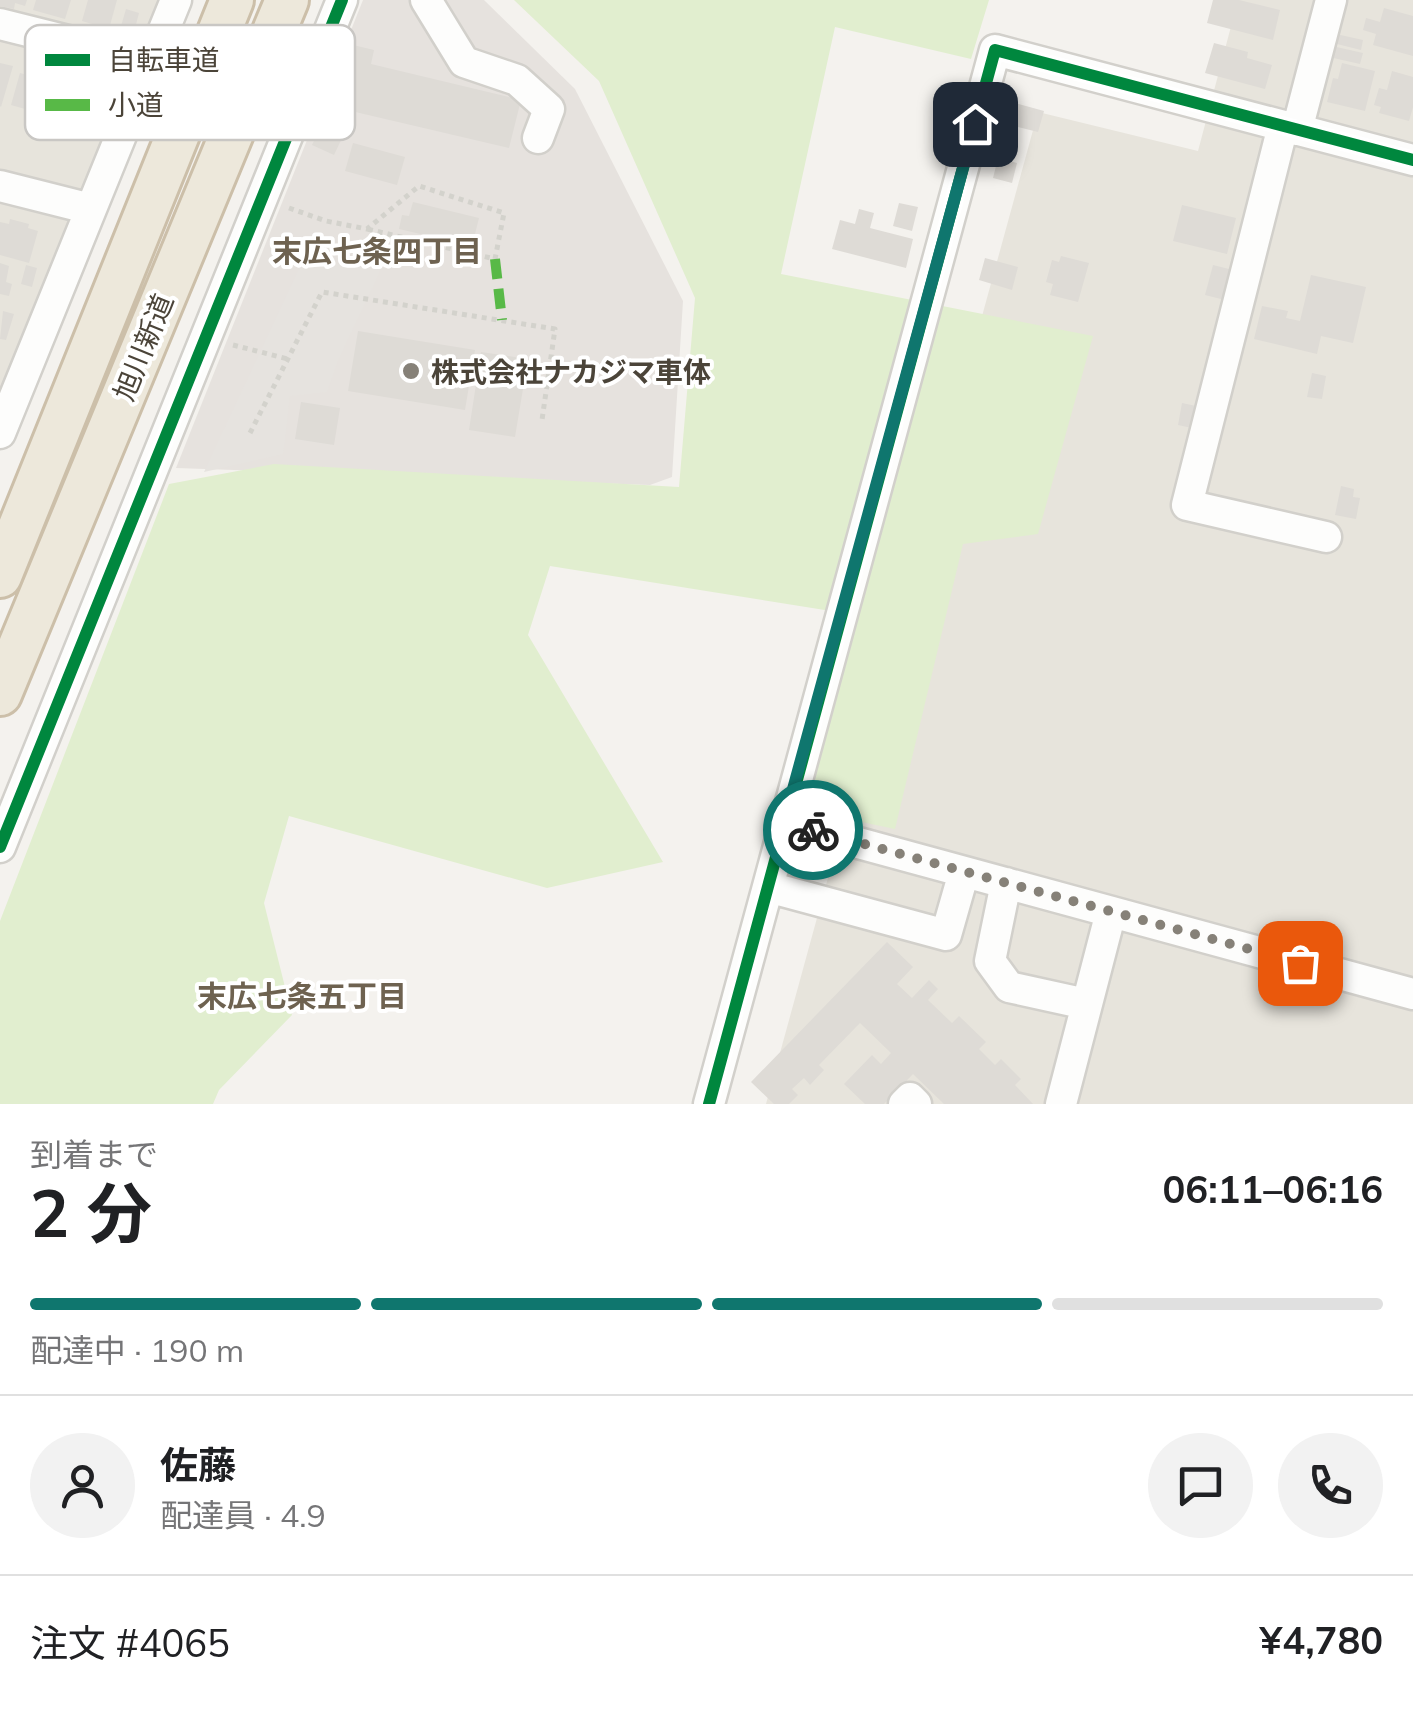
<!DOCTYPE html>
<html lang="ja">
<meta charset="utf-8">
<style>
:root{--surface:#fff;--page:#f2f2f2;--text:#202124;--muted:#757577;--line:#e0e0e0;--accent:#0f766e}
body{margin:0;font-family:Mulish,"Noto Sans JP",sans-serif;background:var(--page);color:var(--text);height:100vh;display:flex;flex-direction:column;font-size:38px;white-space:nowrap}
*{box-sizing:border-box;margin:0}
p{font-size:32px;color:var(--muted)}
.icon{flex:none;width:55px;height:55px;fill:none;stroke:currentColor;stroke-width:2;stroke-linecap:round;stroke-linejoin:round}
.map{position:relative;height:1104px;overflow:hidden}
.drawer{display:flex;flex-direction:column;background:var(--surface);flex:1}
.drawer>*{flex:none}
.pin{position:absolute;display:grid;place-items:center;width:85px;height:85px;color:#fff;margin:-42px;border-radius:20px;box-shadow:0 5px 15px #0006}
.courier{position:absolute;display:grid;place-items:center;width:100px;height:100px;margin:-50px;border:8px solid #0f766e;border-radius:50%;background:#fff;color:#222;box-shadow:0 2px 12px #0007}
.headline em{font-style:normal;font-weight:700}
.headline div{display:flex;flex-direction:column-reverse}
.headline{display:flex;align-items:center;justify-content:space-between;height:170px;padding:0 30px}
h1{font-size:65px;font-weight:700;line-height:75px}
.bar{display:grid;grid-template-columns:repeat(4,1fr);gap:15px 10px;align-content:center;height:120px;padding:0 30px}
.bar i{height:12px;border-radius:8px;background:var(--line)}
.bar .selected{background:var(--accent)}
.bar p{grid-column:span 4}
.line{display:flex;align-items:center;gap:25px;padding:0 30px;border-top:2px solid var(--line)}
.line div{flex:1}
.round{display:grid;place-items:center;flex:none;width:105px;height:105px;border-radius:52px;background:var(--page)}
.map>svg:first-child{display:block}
.residential{fill:#e7e4dc}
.industrial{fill:#e6e2de}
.green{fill:#e1eecf}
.parking{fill:#e6e3df}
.building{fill:#dedbd6}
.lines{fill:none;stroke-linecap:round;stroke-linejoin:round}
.minor-casing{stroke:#d2d0cb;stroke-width:35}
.highway-casing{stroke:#ccbfa9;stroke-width:48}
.path{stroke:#d3d2cc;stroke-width:5;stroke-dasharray:5 5;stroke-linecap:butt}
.minor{stroke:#fdfdfc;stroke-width:30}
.highway{stroke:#ede8db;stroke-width:42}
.quiet{stroke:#58b947;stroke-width:10;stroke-dasharray:20 10;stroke-linecap:butt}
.cycleway-casing{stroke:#fff;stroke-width:19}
.cycleway{stroke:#00873e;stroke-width:12}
.done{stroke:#868178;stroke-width:10;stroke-dasharray:0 18}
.route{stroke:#0f766e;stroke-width:12}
.poi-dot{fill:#868178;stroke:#fff;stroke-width:4}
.labels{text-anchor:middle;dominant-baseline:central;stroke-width:8;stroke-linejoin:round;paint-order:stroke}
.street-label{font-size:28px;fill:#4b4439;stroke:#fff}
.poi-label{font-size:28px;font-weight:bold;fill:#4b4439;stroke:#fff;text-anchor:start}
.neighbourhood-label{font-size:30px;font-weight:bold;fill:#6e6250;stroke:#fff}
.key{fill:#fff;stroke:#c9c7c4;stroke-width:2.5}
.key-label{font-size:28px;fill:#4b4439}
</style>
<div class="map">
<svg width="1413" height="1104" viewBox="0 0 1413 1104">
<rect width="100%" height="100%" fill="#f4f2ee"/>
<path class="residential" d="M 0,0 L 165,0 L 0,410 Z
M 1238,0 L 1413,0 L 1413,1104 L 766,1104 L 1038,112 L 1198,151 Z"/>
<path class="industrial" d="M 363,0 L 484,0 L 575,89 L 683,301 L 672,477 L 650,485 L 176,468 Z"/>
<path class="green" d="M 514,0 L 989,0 L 971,59 L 835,27 L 781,274 L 1093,336 L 1038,534 L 963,544 L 895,829 L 804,810 L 856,615 L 550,566 L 528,635 L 663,862 L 547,888 L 289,816 L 264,903 L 292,1015 L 219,1090 L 213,1104 L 0,1104 L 0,921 L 169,484 L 274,464 L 679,487 L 695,298 L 599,81 Z"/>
<path class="parking" d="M 303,260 L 381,269 L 339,358 L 327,392 L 290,396 L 283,454 L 204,472 Z"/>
<path class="building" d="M 0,0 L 27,0 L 25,6 L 15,3 L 14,9 L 0,6 Z
M 36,0 L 71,0 L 65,19 L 33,10 Z
M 88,0 L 117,0 L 109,29 L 82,21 Z
M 1213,0 L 1239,0 L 1280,10 L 1273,40 L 1207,23 Z
M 1384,8 L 1413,16 L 1413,56 L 1373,45 L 1376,34 L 1363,30 L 1366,18 L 1380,22 Z
M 126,9 L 139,13 L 133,36 L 119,33 Z
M 1336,34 L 1363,40 L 1361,50 L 1333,43 Z
M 1214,43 L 1248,52 L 1247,58 L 1272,65 L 1265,89 L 1205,73 Z
M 349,44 L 374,50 L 371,64 L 521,100 L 509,148 L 334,107 Z
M 1332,46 L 1363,53 L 1360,64 L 1329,57 Z
M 0,63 L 13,66 L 1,107 L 0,106 Z
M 1342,63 L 1375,71 L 1365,111 L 1327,102 L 1333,78 L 1338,79 Z
M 1392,71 L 1413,77 L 1413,107 L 1409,121 L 1379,113 L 1381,107 L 1374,105 L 1379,88 L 1387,90 Z
M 20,73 L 53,82 L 43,114 L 11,105 Z
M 1012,102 L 1044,111 L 1038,132 L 1006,124 Z
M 321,126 L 343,136 L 334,155 L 312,145 Z
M 353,143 L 405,157 L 397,185 L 345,171 Z
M 998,158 L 1017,163 L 1012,183 L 993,178 Z
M 413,202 L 479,218 L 472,246 L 399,229 L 402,215 L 409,216 Z
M 899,203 L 918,207 L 912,231 L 893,226 Z
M 1182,205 L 1236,218 L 1227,254 L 1173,241 Z
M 859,209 L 874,213 L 870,228 L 913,239 L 906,268 L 832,249 L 840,220 L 855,224 Z
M 10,219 L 29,224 L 28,228 L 38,231 L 29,263 L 0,255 L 0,222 L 9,224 Z
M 1061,256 L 1089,263 L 1078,302 L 1050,295 L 1053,284 L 1046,282 L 1052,260 L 1059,262 Z
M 985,258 L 1018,267 L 1012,290 L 979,280 Z
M 0,263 L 9,266 L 6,282 L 12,284 L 9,296 L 0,294 Z
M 26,265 L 37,268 L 32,287 L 21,284 Z
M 1213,265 L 1237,271 L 1229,301 L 1205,295 Z
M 1311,275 L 1366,287 L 1353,343 L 1321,336 L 1317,354 L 1254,339 L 1262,306 L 1288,311 L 1286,318 L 1300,321 Z
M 3,311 L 14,314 L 6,340 L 0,339 Z
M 358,331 L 475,350 L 465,410 L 348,391 Z
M 481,352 L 528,359 L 515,437 L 469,430 Z
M 1312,373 L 1326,376 L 1322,399 L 1307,397 Z
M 301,402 L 340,408 L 334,445 L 295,439 Z
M 1182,403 L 1196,406 L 1192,428 L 1178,425 Z
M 1341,486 L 1354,489 L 1353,497 L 1360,498 L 1356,519 L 1335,515 Z
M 887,942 L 913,967 L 897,984 L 912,998 L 929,980 L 938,989 L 928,1000 L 952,1023 L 959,1016 L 986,1042 L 979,1049 L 995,1065 L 1001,1059 L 1021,1079 L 1015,1085 L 1033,1104 L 944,1104 L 913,1074 L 884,1104 L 865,1104 L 844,1084 L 872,1055 L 881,1064 L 891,1053 L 860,1023 L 819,1065 L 824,1070 L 810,1085 L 804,1078 L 792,1089 L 798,1095 L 789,1104 L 774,1104 L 751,1082 Z"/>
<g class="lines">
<g class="minor-casing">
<path id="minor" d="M 426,0 L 464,62 L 517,80 L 549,109 L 538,138
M 0,24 L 152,62
M 1283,126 L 1187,505 L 1326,537
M 1297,130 L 1331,0
M 0,186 L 91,209
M 0,433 L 176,0
M 785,823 L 1413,994
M 0,847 L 342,0
M 1006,883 L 990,961 L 1009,987 L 1086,1004
M 768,887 L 946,935 L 964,872
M 709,1104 L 995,50 L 1413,160
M 904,1104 L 910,1098 L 916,1104
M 1061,1104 L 1111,912"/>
</g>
<g class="highway-casing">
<path id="highway" d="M 0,576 L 232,0
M 0,694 L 287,0"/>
</g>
<path class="path" d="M 289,208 L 326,221 L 367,229 L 419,186 L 504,213 L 495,259 L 367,229
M 233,345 L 288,359
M 250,433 L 322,292 L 555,329 L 542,420"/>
<use href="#minor" class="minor"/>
<use href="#highway" class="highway"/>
<path class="quiet" d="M 495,259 L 502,320"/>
<g class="cycleway-casing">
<path id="cycleway" d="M 0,847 L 342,0
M 709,1104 L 995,50 L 1413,160"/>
</g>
<use href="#cycleway" class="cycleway"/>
</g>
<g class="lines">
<path class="done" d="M 813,830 L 1300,963"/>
<path class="route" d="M 813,830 L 784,822 L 975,124"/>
</g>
<circle class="poi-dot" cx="411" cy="371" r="10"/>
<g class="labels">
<g class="street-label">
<text transform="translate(143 347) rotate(-68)">旭川新道</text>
</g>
<g class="poi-label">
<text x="431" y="371">株式会社ナカジマ車体</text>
</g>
<g class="neighbourhood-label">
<text x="377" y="251">末広七条四丁目</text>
<text x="302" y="996">末広七条五丁目</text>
</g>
</g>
<rect x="25" y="25" width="330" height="115" rx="15" class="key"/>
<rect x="45" y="54" width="45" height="12" fill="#00873e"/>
<rect x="45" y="99" width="45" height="12" fill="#58b947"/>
<g class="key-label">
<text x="108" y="70">自転車道</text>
<text x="108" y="115">小道</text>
</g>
</svg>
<div class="pin" style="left:1300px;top:963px;background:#ea580c"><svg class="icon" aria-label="bag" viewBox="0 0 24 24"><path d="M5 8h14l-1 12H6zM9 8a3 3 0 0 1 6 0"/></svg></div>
<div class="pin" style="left:975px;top:124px;background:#1f2937"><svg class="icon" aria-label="home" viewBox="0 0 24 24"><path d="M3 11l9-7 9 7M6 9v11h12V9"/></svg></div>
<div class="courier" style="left:813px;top:830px"><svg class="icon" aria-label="bike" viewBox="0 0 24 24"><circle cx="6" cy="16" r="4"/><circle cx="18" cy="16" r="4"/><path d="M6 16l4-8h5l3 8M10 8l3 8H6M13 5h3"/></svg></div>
</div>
<section class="drawer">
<div class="headline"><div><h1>2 分</h1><p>到着まで</p></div><em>06:11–06:16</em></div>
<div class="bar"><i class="selected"></i><i class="selected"></i><i class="selected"></i><i></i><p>配達中 · 190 m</p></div>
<div class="line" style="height:180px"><a class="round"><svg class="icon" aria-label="person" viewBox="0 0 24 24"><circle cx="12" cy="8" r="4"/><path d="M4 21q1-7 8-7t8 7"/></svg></a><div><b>佐藤</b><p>配達員 · 4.9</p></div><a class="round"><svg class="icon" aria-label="chat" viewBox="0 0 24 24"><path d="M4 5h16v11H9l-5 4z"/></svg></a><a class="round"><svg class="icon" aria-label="phone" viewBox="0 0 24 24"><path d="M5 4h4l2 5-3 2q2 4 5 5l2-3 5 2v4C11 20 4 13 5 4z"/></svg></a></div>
<div class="line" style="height:130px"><div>注文 #4065</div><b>¥4,780</b></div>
</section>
